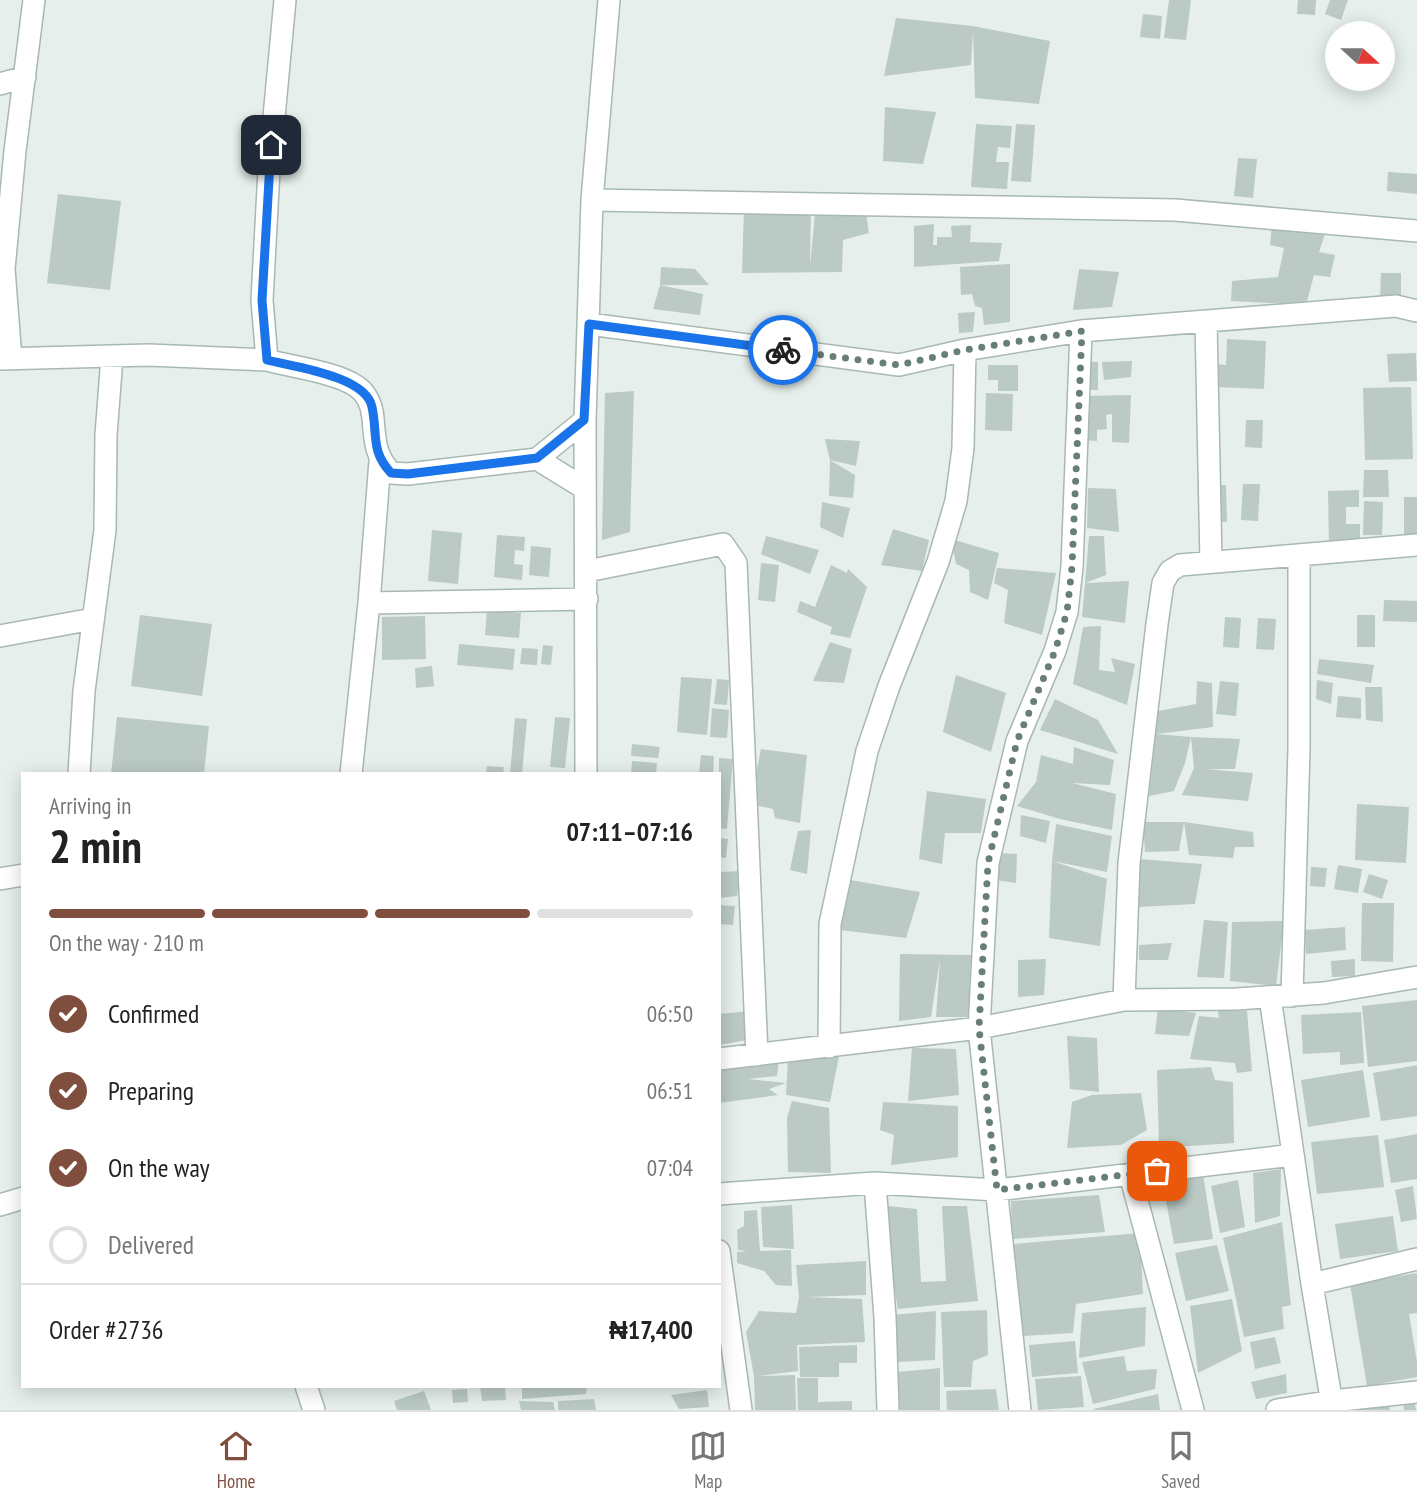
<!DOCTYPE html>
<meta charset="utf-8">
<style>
:root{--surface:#fff;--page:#f2f2f2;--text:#222;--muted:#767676;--line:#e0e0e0;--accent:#804e3d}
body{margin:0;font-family:"PT Sans Narrow",sans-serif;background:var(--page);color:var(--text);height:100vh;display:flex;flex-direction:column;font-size:26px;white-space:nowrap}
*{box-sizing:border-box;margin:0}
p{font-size:23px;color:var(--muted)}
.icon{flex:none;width:38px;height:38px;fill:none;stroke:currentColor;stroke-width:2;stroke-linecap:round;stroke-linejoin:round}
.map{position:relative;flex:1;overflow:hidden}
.panel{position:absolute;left:21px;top:772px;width:700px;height:616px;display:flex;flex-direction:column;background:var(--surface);border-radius:0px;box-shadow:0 4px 18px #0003}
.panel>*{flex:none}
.needle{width:46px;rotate:111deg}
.tools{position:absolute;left:1325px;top:21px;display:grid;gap:14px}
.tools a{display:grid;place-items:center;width:70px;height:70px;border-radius:50%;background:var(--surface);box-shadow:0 4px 18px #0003;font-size:35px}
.pin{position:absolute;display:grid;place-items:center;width:60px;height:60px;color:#fff;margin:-30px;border-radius:14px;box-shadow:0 4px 10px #0006}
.courier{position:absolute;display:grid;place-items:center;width:70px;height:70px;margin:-35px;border:5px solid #1a73e8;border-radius:50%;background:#fff;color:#222;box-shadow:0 2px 9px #0007}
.overview em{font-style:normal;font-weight:600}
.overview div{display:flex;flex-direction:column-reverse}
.overview{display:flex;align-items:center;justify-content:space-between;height:119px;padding:0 28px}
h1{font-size:46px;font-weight:600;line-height:52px}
.bar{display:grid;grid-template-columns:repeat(4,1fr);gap:10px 7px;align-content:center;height:84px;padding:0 28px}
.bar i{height:9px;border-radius:5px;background:var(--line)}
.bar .selected{background:var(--accent)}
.bar p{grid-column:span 4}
.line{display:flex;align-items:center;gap:18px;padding:0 28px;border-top:2px solid var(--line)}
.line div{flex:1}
ol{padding:0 28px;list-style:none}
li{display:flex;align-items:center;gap:21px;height:77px}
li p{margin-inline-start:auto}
li .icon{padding:7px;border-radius:50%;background:var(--accent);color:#fff;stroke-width:4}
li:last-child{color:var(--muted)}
li i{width:38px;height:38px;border:4px solid var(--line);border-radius:50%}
.dock{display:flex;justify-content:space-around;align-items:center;height:98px;border-top:2px solid var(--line);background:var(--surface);font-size:19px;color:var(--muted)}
.dock a{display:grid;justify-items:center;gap:4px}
.dock .selected{color:var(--accent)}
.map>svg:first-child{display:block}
.building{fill:#bbcac4}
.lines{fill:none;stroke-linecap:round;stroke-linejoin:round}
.minor-casing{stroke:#a8b8b2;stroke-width:24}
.minor{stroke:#fff;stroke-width:21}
.done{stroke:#687f78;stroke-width:7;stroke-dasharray:0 12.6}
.route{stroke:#1a73e8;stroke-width:9}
</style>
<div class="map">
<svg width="1417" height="1410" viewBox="0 0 1417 1410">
<rect width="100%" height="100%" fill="#e6efeb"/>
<path class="building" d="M 1169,0 L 1191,0 L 1186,40 L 1164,38 Z
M 1298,0 L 1316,0 L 1315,15 L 1297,14 Z
M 1330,0 L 1348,0 L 1341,20 L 1325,14 Z
M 1143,14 L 1162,16 L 1160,39 L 1140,37 Z
M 896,18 L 973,26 L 1050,41 L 1039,104 L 975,98 L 973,30 L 971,65 L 884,76 Z
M 885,107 L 936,112 L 923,164 L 883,161 Z
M 976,124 L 1012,126 L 1010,148 L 998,147 L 996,162 L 1009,162 L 1007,189 L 971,187 Z
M 1016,124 L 1035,125 L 1031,182 L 1011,181 Z
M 1238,158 L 1257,159 L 1253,198 L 1234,196 Z
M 1388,172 L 1417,174 L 1417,194 L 1387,191 Z
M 58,194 L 121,201 L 110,290 L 47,283 Z
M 811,206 L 810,266 L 815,214 L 866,213 L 869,233 L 843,240 L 842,272 L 742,273 L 744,208 Z
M 934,224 L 933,245 L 937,245 L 937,237 L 952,237 L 951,226 L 971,225 L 970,242 L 1002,243 L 999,261 L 914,267 L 914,226 Z
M 1272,224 L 1326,231 L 1319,252 L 1335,255 L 1330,277 L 1314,275 L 1306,305 L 1231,301 L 1232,281 L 1278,277 L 1284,248 L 1270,245 Z
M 1010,264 L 1010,322 L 984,325 L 982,308 L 975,306 L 972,294 L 961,295 L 960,267 Z
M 661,267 L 695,269 L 709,285 L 660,285 Z
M 1079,269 L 1119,272 L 1112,307 L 1073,310 Z
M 1381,273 L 1401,273 L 1401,302 L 1380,301 Z
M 660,285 L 703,294 L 700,315 L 653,309 Z
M 975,312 L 973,332 L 959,333 L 958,313 Z
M 1227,339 L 1266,341 L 1264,389 L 1215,387 L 1216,364 L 1226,365 Z
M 1416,353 L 1417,381 L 1389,382 L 1387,354 Z
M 1083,361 L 1098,362 L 1098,390 L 1082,390 Z
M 1132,361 L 1131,377 L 1104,380 L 1102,362 Z
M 988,365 L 1018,365 L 1018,391 L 998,391 L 998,380 L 988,380 Z
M 1411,387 L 1413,459 L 1365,460 L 1363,388 Z
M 634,391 L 630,532 L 602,540 L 605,393 Z
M 986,393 L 1013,394 L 1012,431 L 985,430 Z
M 1131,395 L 1129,443 L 1112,442 L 1112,414 L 1106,415 L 1107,429 L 1097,430 L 1097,441 L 1082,440 L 1082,396 Z
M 1246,420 L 1263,420 L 1262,448 L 1245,447 Z
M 825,439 L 860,441 L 856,466 L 830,460 Z
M 830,460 L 855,475 L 853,498 L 829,496 Z
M 1364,470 L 1388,470 L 1389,497 L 1363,497 Z
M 1243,484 L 1260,484 L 1258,521 L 1241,520 Z
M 1214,485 L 1226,485 L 1227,522 L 1214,522 Z
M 1088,488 L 1116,489 L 1119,532 L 1087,528 Z
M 1359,490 L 1359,507 L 1346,507 L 1346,524 L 1360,524 L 1360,546 L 1329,547 L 1328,491 Z
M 1404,497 L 1417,497 L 1417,534 L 1404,534 Z
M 1364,501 L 1383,502 L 1382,535 L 1363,535 Z
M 822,502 L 850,508 L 843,538 L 820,527 Z
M 893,529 L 929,540 L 922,571 L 881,565 Z
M 432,530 L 462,533 L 458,584 L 428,581 Z
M 497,535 L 525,537 L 524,551 L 515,550 L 514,564 L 523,565 L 522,580 L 494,577 Z
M 766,536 L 819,550 L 810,574 L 761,554 Z
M 1089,536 L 1104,536 L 1106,575 L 1085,583 Z
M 951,539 L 999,553 L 988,600 L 970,592 L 969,570 L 956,564 Z
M 531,546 L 551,548 L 549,577 L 529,575 Z
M 761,563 L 779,565 L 775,602 L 758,600 Z
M 831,565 L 847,573 L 848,569 L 867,587 L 850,638 L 830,634 L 832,627 L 797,612 L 800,601 L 815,607 Z
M 997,568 L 1056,573 L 1042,635 L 1004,623 L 1008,590 L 994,583 Z
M 1129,581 L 1125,623 L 1082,617 L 1085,583 Z
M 1384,600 L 1417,601 L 1417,622 L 1383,621 Z
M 487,610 L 521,613 L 519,638 L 485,635 Z
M 140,615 L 212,624 L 202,696 L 131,686 Z
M 1357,615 L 1375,615 L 1375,647 L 1357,647 Z
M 425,616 L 426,659 L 382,660 L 382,617 Z
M 1225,617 L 1241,618 L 1239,648 L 1223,647 Z
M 1258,618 L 1276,619 L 1274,650 L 1256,649 Z
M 1101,626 L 1099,670 L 1115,672 L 1111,658 L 1135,664 L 1127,705 L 1073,684 L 1083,627 Z
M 830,642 L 852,649 L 844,683 L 813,681 Z
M 459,644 L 515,649 L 513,670 L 457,665 Z
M 543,645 L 553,646 L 551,665 L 541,664 Z
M 522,648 L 538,649 L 537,665 L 520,664 Z
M 1319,659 L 1374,665 L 1371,683 L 1317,674 Z
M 432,666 L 434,686 L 416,688 L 415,668 Z
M 956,675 L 1006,693 L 991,752 L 943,732 Z
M 681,677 L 712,679 L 707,735 L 677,732 Z
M 717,679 L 729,680 L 727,705 L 714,704 Z
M 1317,680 L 1333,683 L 1331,704 L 1316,699 Z
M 1197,681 L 1212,683 L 1213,727 L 1156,734 L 1191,737 L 1185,763 L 1174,791 L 1149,796 L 1158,711 L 1196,704 Z
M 1220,681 L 1239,683 L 1236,716 L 1216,714 Z
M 1365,687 L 1382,687 L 1383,722 L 1366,720 Z
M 1338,696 L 1361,698 L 1361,719 L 1336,717 Z
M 1055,699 L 1098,720 L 1118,754 L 1040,730 Z
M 712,708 L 729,710 L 727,738 L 710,737 Z
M 117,717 L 209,726 L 204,774 L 111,774 Z
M 555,717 L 570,718 L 565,768 L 550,767 Z
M 515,718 L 527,719 L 522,774 L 510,774 Z
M 1191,737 L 1240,739 L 1235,769 L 1205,769 L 1253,773 L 1248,801 L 1182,795 L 1194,768 Z
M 632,744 L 660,747 L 658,758 L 631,756 Z
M 1074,747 L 1114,760 L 1110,785 L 1072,783 L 1116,794 L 1112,830 L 1060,819 L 1017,806 L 1036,782 L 1041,755 L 1073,764 Z
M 761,749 L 807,755 L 800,823 L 775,818 L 773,809 L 750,804 Z
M 701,755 L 714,756 L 713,774 L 699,774 Z
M 719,758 L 733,759 L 727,829 L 719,828 Z
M 632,761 L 657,763 L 656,774 L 631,774 Z
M 487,766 L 504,767 L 503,774 L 486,774 Z
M 927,791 L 986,799 L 981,833 L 945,833 L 942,864 L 919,859 Z
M 1357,804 L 1409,807 L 1406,863 L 1355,860 Z
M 1021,815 L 1050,821 L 1046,843 L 1020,836 Z
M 1143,822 L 1184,822 L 1253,832 L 1254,847 L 1235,847 L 1233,858 L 1189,855 L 1184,822 L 1179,851 L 1145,852 Z
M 1056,824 L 1112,836 L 1107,872 L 1052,861 L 1107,879 L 1100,946 L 1049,938 L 1052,861 Z
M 811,830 L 807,874 L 790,870 L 798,831 Z
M 719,838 L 728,839 L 726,858 L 719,857 Z
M 999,853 L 1017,854 L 1016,883 L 995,880 Z
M 1139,859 L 1202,864 L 1195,904 L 1139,907 Z
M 1338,865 L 1362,869 L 1358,893 L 1334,889 Z
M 1311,867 L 1327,868 L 1325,887 L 1310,886 Z
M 740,871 L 737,896 L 719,898 L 719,872 Z
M 1369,874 L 1388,880 L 1382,899 L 1363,892 Z
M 850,880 L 920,892 L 906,938 L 840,930 Z
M 1362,903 L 1394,903 L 1393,962 L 1361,961 Z
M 719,905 L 735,906 L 733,925 L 719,924 Z
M 1204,920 L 1228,922 L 1224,978 L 1197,977 Z
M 1284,921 L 1276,986 L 1230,981 L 1232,922 Z
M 1345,927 L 1346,950 L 1306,954 L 1305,930 Z
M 1172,943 L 1168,960 L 1139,960 L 1139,945 Z
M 900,954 L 971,955 L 968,1017 L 936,1017 L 940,959 L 931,1017 L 899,1021 Z
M 1046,959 L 1044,995 L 1018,997 L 1018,960 Z
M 1355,959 L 1355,976 L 1332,977 L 1331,961 Z
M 1417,1000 L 1417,1061 L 1368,1067 L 1362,1006 Z
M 1158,1008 L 1196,1013 L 1189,1036 L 1155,1034 Z
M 749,1011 L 747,1040 L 719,1045 L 719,1014 Z
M 1218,1011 L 1247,1011 L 1252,1071 L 1237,1073 L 1235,1063 L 1190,1059 L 1199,1016 L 1219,1018 Z
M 1361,1012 L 1364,1063 L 1340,1065 L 1340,1052 L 1303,1054 L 1301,1015 Z
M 1067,1036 L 1097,1038 L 1099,1092 L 1070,1089 Z
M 912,1048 L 956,1049 L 959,1095 L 908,1101 Z
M 840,1051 L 830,1102 L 786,1095 L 788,1058 Z
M 779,1060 L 777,1076 L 748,1079 L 786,1083 L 769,1089 L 778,1095 L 719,1103 L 719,1062 Z
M 1417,1065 L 1417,1116 L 1381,1121 L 1373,1073 Z
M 1211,1067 L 1215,1080 L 1233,1082 L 1234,1143 L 1159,1148 L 1157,1070 Z
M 1363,1070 L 1370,1117 L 1308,1127 L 1301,1080 Z
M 1141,1093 L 1147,1130 L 1121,1145 L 1067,1148 L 1072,1102 L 1092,1095 Z
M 792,1101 L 829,1108 L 831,1173 L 788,1172 L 787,1118 Z
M 883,1102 L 958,1106 L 958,1157 L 891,1165 L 894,1135 L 880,1130 Z
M 1417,1134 L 1417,1179 L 1391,1183 L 1384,1140 Z
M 1378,1135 L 1384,1187 L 1317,1194 L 1311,1142 Z
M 1281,1169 L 1280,1216 L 1255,1223 L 1253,1173 Z
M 1203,1174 L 1213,1239 L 1174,1244 L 1162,1179 Z
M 1238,1180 L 1245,1227 L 1220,1233 L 1211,1186 Z
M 1413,1186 L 1417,1219 L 1401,1222 L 1395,1190 Z
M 1099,1195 L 1105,1232 L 1012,1239 L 1011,1201 Z
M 792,1205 L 794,1249 L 763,1247 L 761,1207 Z
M 879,1205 L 917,1209 L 921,1282 L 946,1281 L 942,1206 L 967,1206 L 978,1301 L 898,1309 Z
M 757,1210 L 760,1251 L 791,1250 L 792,1286 L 776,1285 L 764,1271 L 737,1263 L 737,1252 L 747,1251 L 738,1250 L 737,1230 L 744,1226 L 744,1211 Z
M 1393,1216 L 1398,1251 L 1340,1259 L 1335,1224 Z
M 1282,1222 L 1291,1305 L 1282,1307 L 1284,1329 L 1244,1337 L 1223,1238 Z
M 1140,1233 L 1143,1294 L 1076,1304 L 1073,1333 L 1023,1336 L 1013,1244 Z
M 1217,1245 L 1229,1291 L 1186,1301 L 1175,1253 Z
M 866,1261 L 866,1295 L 807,1297 L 862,1299 L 865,1342 L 797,1345 L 798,1371 L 758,1376 L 795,1375 L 796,1410 L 755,1410 L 754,1376 L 746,1332 L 759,1311 L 796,1313 L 799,1297 L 796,1265 Z
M 1417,1273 L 1417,1313 L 1409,1314 L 1417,1362 L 1417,1377 L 1367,1386 L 1350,1284 Z
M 1232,1299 L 1242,1351 L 1198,1373 L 1190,1306 Z
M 1146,1307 L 1145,1346 L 1079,1358 L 1082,1313 Z
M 987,1310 L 988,1355 L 973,1361 L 971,1387 L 944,1387 L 941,1312 Z
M 936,1311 L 935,1360 L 896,1362 L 892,1315 Z
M 1275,1337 L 1281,1363 L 1255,1369 L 1250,1342 Z
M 1075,1341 L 1078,1373 L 1032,1377 L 1029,1345 Z
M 857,1345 L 857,1363 L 839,1363 L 839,1377 L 800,1377 L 799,1347 Z
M 1124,1356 L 1127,1371 L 1157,1369 L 1155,1389 L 1093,1404 L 1082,1362 Z
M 940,1368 L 940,1410 L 900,1410 L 897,1372 Z
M 1286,1374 L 1287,1393 L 1256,1399 L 1251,1382 Z
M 1081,1376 L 1084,1407 L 1038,1410 L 1035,1379 Z
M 797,1378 L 818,1378 L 818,1402 L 852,1401 L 852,1410 L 798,1410 Z
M 480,1386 L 505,1386 L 506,1400 L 482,1401 Z
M 522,1386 L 587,1386 L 586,1394 L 522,1399 Z
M 467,1389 L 468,1402 L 453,1403 L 452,1390 Z
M 996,1389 L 999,1410 L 947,1410 L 946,1391 Z
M 707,1390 L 709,1407 L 679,1409 L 671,1395 Z
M 424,1391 L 431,1410 L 397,1410 L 394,1401 Z
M 1158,1394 L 1160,1410 L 1094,1410 L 1094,1409 Z
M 594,1399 L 596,1410 L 558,1410 L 558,1401 Z
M 1414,1400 L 1416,1410 L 1404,1410 L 1403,1401 Z
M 519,1401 L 553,1402 L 555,1410 L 521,1410 Z
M 1389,1404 L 1390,1410 L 1359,1410 L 1359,1408 Z"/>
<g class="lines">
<g class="minor-casing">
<path id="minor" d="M 285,0 L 269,170 L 262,300 L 267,360 C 292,367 335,372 356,386 C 367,393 372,406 373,418 C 375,442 375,455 391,473 L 408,474 L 537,459 L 585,420
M 0,84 L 25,77
M 592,200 L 1175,210 L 1417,231
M 1206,322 L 1211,562
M 589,324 L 899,365 L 965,350 L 1081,331 L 1396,306 L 1417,311
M 0,359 L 149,355 L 267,360
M 11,359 L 4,269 L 15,151 L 34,0
M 537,459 L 584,488
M 587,571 L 723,544 L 736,563 L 757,1055
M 369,603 L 587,599
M 0,636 L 93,619
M 79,774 L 84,691 L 105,530 L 106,435 L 112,357
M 351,774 L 369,603 L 380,461
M 586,774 L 585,420 L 592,200 L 609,0
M 0,879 L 23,875
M 1292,996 L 1299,748 L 1299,555
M 1270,997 L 1312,1284 L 1333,1410
M 1124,1000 L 1129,863 L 1157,624 L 1163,583 L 1170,571 L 1180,565 L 1417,545
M 829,1047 L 830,924 L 867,751 L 889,686 L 938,562 L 956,501 L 963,448 L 965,350
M 719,1059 L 979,1028 L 1124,1000 L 1237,999 L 1324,993 L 1417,977
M 1130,1174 L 1193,1410
M 875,1183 L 885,1317 L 888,1410
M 719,1194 L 875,1183 L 997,1190 L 1293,1155
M 0,1205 L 23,1198
M 719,1251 L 741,1410
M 1312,1284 L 1417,1259
M 306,1386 L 314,1410
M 1020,1410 L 979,1028 L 988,863 L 1017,741 L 1055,651 L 1067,612 L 1072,567 L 1081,331
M 1277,1410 L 1332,1401 L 1417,1392"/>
</g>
<use href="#minor" class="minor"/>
</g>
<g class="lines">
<path class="done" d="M 783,350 L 899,365 L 965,350 L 1082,331 L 1072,567 L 1067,612 L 1055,651 L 1017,741 L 988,863 L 979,1028 L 997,1190 L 1157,1171"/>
<path class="route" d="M 271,145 L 262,300 L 267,360 C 294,367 366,376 372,407 C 378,435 370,450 391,473 L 408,474 L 537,458 L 584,420 L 589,324 L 783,350"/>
</g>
</svg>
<div class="tools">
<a><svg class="needle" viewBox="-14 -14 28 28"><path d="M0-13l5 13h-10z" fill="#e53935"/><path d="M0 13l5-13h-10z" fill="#767676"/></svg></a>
</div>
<div class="pin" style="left:1157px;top:1171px;background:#ea580c"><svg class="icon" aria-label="bag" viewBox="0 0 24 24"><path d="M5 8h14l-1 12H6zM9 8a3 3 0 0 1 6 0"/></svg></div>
<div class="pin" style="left:271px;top:145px;background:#1f2937"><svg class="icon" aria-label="home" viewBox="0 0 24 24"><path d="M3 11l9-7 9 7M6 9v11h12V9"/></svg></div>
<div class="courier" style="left:783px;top:350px"><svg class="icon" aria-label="bike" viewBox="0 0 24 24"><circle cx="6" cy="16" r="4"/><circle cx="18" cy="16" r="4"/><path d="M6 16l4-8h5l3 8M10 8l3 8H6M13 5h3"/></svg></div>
<section class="panel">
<div class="overview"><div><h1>2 min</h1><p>Arriving in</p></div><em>07:11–07:16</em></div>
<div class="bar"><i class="selected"></i><i class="selected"></i><i class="selected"></i><i></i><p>On the way · 210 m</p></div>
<ol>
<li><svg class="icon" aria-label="check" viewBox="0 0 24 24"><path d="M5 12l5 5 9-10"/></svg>Confirmed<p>06:50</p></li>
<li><svg class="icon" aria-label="check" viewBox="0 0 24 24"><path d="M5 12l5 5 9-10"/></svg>Preparing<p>06:51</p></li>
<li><svg class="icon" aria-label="check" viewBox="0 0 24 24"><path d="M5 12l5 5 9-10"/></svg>On the way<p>07:04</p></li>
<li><i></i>Delivered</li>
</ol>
<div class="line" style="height:91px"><div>Order #2736</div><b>₦17,400</b></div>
</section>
</div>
<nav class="dock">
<a class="selected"><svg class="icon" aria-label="home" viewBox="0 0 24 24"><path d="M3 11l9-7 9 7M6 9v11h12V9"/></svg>Home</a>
<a><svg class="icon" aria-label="map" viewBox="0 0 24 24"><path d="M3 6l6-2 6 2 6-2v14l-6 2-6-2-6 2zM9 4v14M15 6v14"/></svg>Map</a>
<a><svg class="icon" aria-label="saved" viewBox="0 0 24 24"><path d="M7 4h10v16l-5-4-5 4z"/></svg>Saved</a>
</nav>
